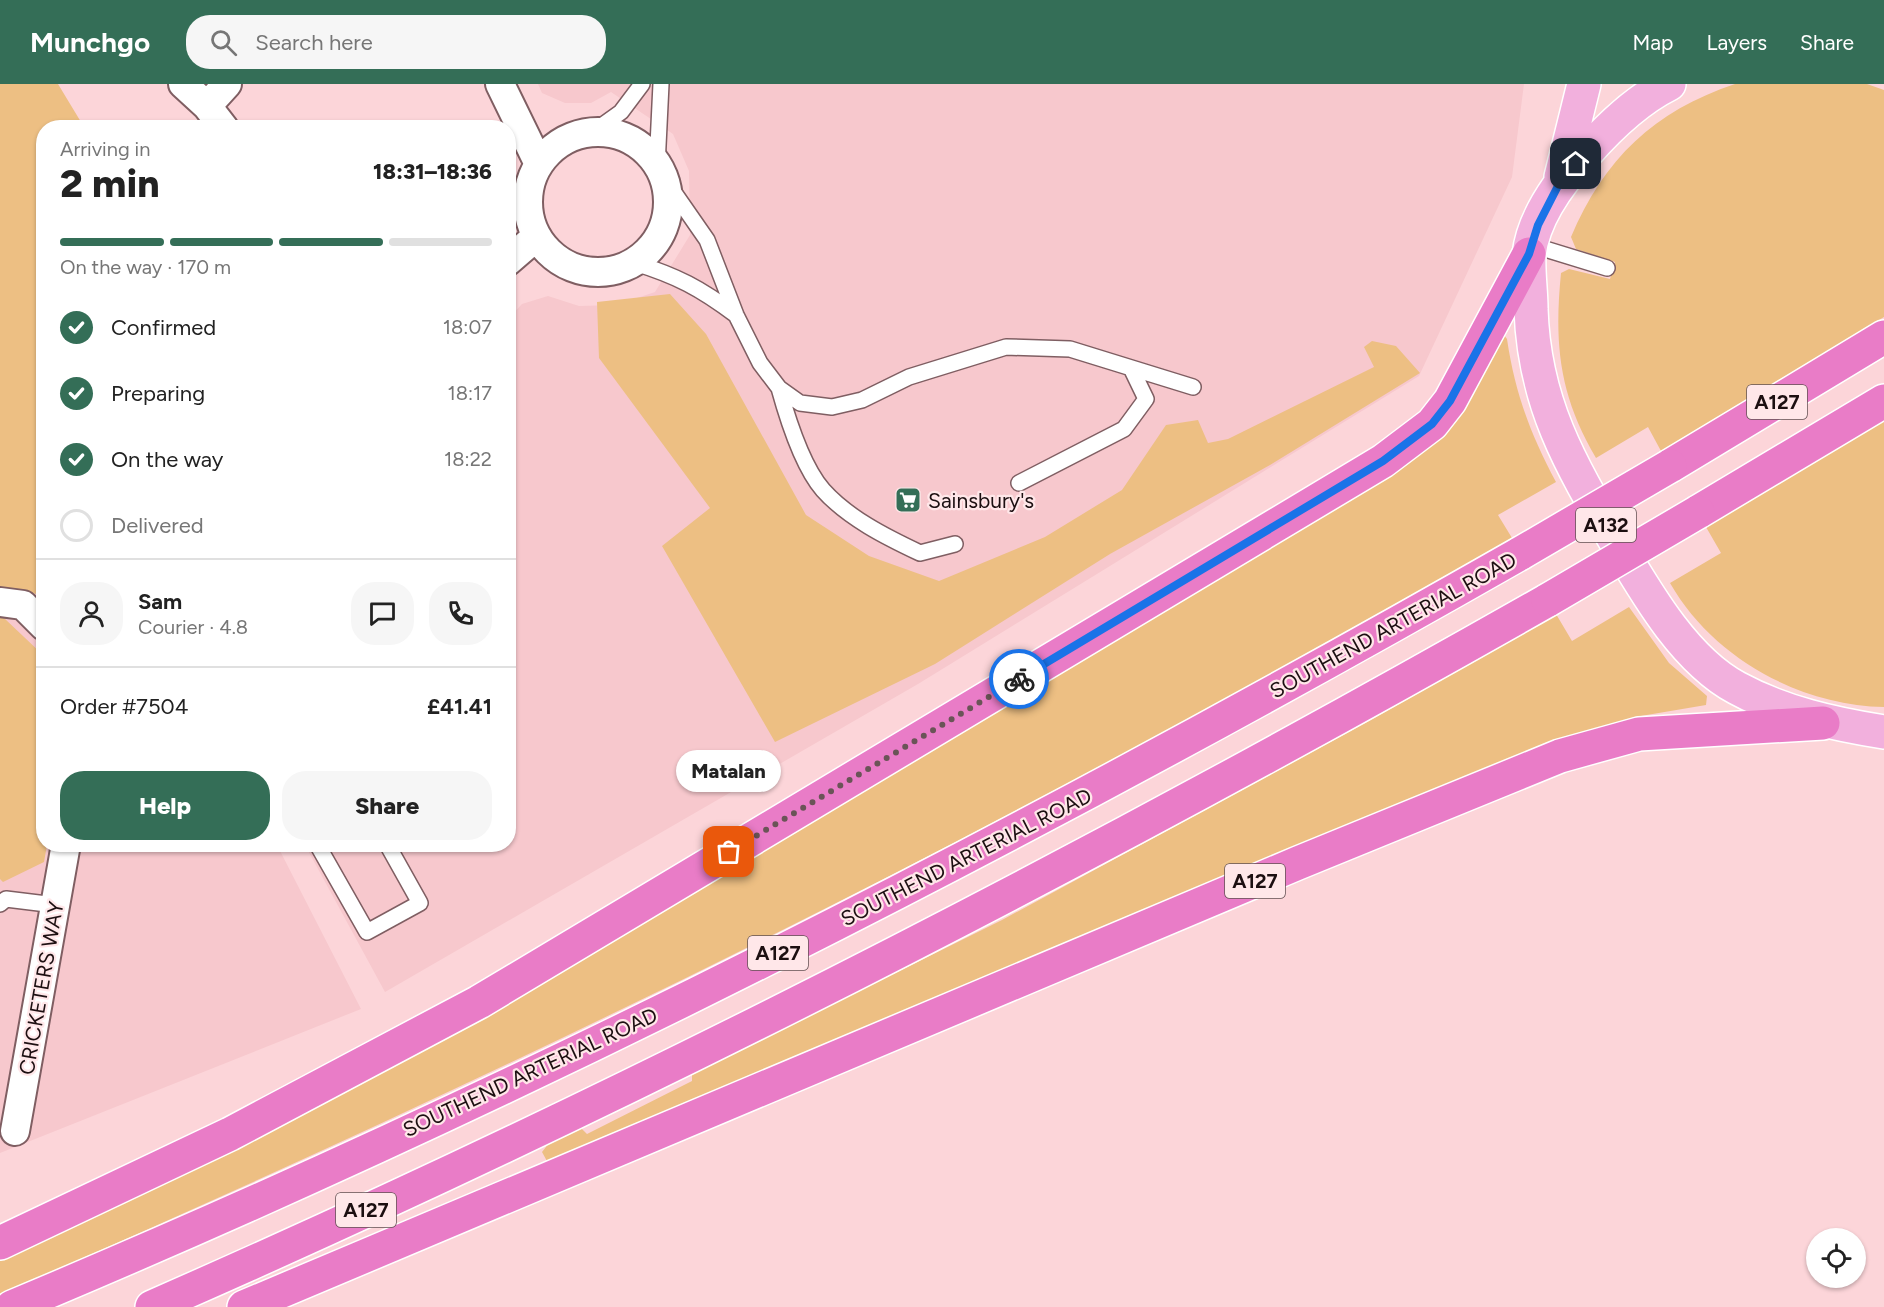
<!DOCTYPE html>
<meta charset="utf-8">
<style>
:root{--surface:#fff;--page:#f6f6f6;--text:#222;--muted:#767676;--line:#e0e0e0;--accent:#346e57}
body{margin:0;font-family:Figtree,sans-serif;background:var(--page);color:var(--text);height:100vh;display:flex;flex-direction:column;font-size:22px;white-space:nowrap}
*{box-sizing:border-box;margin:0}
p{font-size:20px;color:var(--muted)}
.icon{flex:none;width:33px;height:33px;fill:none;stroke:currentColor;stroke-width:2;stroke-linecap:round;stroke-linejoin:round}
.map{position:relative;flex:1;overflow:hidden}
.sheet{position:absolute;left:36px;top:36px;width:480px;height:732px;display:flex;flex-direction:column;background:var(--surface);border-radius:24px;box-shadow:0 2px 4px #0004}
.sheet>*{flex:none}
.controls{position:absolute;left:1806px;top:1144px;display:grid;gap:12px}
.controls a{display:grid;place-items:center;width:60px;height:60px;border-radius:50%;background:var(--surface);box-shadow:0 2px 4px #0004;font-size:30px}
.pin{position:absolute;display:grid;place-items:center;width:51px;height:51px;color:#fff;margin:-26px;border-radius:12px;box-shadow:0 3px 9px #0006}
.courier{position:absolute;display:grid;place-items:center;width:60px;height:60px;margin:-30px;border:4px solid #1a73e8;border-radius:50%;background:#fff;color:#222;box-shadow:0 2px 8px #0007}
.bubble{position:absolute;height:42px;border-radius:21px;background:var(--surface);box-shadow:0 2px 4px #0004;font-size:20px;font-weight:800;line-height:42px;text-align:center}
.headline em{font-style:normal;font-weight:800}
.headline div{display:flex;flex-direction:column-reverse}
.headline{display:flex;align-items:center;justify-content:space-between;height:102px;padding:0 24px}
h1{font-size:39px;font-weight:800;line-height:45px}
.bar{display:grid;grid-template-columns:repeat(4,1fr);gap:9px 6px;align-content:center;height:72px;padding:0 24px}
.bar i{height:8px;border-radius:4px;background:var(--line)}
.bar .on{background:var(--accent)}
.bar p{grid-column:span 4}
.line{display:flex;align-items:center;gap:15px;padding:0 24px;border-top:2px solid var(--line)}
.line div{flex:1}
.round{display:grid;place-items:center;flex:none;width:63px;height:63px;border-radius:24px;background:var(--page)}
ol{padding:0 24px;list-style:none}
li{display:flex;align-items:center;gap:18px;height:66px}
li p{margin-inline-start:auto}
li .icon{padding:6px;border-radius:50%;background:var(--accent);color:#fff;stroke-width:4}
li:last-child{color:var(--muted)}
li i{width:33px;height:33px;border:3px solid var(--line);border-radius:50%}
.cta{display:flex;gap:12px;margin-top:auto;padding:12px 24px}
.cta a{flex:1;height:69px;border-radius:24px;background:var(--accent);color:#fff;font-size:24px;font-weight:800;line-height:69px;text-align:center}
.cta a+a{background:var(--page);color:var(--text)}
header{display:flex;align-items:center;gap:36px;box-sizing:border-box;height:84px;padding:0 30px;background:var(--accent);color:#fff}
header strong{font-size:28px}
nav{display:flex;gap:33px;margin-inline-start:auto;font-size:21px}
.search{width:420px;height:54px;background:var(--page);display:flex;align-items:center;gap:15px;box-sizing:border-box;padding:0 21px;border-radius:24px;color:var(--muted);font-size:22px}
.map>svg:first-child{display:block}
.built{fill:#f7c8cd}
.green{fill:#edbf83}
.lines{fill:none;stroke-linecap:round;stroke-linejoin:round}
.lane-casing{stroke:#7f5e62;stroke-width:18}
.street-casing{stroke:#7f5e62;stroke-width:32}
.primary-casing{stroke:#fff;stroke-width:36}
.highway-casing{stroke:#fff;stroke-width:36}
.lane{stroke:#fff;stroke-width:15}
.street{stroke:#fff;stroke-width:28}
.primary{stroke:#f2b0dd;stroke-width:33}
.highway{stroke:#e97cc7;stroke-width:33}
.highway-bridge-casing{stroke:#fff;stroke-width:36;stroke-linecap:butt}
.highway-bridge{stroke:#e97cc7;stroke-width:33}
.done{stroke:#6a5457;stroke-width:6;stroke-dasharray:0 10.8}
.route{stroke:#1a73e8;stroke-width:8}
.labels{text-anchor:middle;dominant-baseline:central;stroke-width:4.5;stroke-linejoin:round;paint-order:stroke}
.shield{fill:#ffe7e9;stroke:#605052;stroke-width:1.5}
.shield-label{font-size:20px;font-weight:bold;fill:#1c0f11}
.poi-label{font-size:21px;fill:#1c0f11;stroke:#ffe7e9;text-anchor:start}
.street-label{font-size:21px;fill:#1c0f11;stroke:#ffe7e9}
</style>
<header>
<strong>Munchgo</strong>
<div class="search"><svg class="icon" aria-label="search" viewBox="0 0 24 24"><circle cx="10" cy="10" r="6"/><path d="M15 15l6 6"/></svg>Search here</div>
<nav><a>Map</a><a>Layers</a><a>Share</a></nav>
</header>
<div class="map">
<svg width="1884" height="1223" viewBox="0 0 1884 1223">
<rect width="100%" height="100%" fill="#fcd5d9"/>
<path class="built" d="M 538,0 L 1524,0 L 1512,93 L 1419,292 L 918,600 L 385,908 L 305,761 L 508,760 L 509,234 L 522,220 L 548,212 L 579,222 L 616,221 L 655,208 L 690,151 L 689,87 L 673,50 L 611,8 L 591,19 L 565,19 L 542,9 Z
M 0,486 L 14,487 L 43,514 L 44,760 L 277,761 L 361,925 L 0,1069 Z"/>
<path class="green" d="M 0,0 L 58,0 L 84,43 L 44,44 L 43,511 L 0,504 Z
M 1735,0 L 1867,0 L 1884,6 L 1884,233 L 1661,367 L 1648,343 L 1596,374 C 1559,311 1554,260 1561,189 L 1569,185 L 1610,195 L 1615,178 L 1576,165 L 1571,153 C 1604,75 1654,27 1735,0 Z
M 670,210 L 706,250 L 806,431 L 869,472 L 939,497 L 1045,453 L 1122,406 L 1166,341 L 1198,336 L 1208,359 L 1228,355 L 1374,283 L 1364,263 L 1372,257 L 1396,262 L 1420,289 L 1270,381 L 1110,470 L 935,580 L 775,658 L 662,462 L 710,424 L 599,274 L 597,218 Z
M 1504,251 L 1507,255 C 1515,309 1530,349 1556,398 L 1498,431 L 1512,454 C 1023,736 518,986 0,1210 L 0,1177 C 165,1100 327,1020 486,931 L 1407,380 C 1457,342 1476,312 1499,255 Z
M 1884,335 L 1884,623 C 1799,621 1713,574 1670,499 L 1721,469 L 1706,443 Z
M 1629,523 L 1669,579 L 1707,612 L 1706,621 L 1635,633 L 1552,657 L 548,1079 L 542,1068 L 549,1059 L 581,1044 L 587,1050 L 692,997 L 692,990 L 1002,836 L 1371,636 L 1556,530 L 1572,557 Z
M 0,533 L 4,534 L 43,571 L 44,760 L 47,761 L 44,778 L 3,798 L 0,795 Z"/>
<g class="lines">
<g class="lane-casing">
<path id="lane" d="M 593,48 L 621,28 L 642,0
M 657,82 L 661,0
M 666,97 L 707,156 L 736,231 L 760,279 L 779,304 L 800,319 L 832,323 L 862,316 L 909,293 L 1006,263 L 1070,265 L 1193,303
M 1532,161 L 1607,184
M 635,179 C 677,192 700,204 736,231
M 779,304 C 787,333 803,383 823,406 C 848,434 886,453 920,469 L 955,460
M 1019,399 L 1124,345 L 1146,315 L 1132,286
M 317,760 L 367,848 L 420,819 L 387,760
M 0,820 L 6,815 L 55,821"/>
</g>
<g class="street-casing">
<path id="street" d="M 183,0 L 207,22 L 224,44
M 500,0 L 539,80
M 207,22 L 227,0
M528 118a70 70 0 1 1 140 0a70 70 0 1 1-140 0Z
M 508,177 L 536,153
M 0,518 L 23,521 L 44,542
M 15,1047 L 66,760"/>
</g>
<g class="primary-casing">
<path id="primary" d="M 1669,0 C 1637,16 1609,43 1586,69 C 1561,96 1533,133 1529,171 C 1528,188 1531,207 1531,225 C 1534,321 1572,383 1619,463 C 1648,512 1686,577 1737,604 C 1783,629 1834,640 1884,648
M 1561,93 L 1584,0"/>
</g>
<g class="highway-casing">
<path id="highway" d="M 1670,382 L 1884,253
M 1698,428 L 1884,317
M 0,1159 L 230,1050 L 479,918 L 1383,377 L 1432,340 L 1450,317 L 1529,170
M 12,1223 C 531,1006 1032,748 1521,469
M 152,1223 C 630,1014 1094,774 1548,516
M 244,1223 L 1298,779 L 1560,672 L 1639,650 L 1823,639"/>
</g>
<use href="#lane" class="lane"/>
<use href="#street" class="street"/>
<use href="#primary" class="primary"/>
<use href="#highway" class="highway"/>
<g class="highway-bridge-casing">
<path id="highway-bridge" d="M 1521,469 L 1670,382
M 1548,516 L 1698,428"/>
</g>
<use href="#highway-bridge" class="highway-bridge"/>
</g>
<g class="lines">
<path class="done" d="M 729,768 L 1019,595"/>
<path class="route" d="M 1019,595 L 1383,377 L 1432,340 L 1450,317 L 1529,170 L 1538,141 L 1560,98 L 1576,80"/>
</g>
<defs>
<g id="supermarket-square" transform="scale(1.35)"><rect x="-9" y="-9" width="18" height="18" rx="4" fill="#346e57" stroke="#ffe7e9"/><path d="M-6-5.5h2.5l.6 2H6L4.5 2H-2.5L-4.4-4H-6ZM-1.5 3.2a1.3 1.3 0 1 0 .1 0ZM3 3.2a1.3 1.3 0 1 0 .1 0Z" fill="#fff"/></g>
</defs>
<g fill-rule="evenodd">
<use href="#supermarket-square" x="908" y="416"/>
</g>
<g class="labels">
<g class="shield">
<rect x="1747" y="301" width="60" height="34" rx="4.5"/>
<rect x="1576" y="424" width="60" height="34" rx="4.5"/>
<rect x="1225" y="780" width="60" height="34" rx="4.5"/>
<rect x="748" y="852" width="60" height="34" rx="4.5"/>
<rect x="336" y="1109" width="60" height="34" rx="4.5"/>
</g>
<g class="shield-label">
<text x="1777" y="318">A127</text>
<text x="1606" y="441">A132</text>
<text x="1255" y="797">A127</text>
<text x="778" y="869">A127</text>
<text x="366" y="1126">A127</text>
</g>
<g class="poi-label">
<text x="928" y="416">Sainsbury's</text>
</g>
<g class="street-label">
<text transform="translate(1393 541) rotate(-29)">SOUTHEND ARTERIAL ROAD</text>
<text transform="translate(966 773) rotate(-27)">SOUTHEND ARTERIAL ROAD</text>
<text transform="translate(41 904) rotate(-80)">CRICKETERS WAY</text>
<text transform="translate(530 988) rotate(-25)">SOUTHEND ARTERIAL ROAD</text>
</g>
</g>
</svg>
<div class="controls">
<a><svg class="icon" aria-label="locate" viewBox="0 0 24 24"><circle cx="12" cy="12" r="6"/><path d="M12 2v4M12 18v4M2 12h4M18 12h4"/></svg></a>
</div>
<div class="pin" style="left:729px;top:768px;background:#ea580c"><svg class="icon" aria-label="bag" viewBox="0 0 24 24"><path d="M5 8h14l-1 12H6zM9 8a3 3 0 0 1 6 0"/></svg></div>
<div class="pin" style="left:1576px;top:80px;background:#1f2937"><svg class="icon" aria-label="home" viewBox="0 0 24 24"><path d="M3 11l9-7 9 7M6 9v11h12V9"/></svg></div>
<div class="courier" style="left:1019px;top:595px"><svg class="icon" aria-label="bike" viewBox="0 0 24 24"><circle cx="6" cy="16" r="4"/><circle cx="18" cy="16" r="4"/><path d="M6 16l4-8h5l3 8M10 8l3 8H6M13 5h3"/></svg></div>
<div class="bubble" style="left:676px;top:666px;width:105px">Matalan</div>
<section class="sheet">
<div class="headline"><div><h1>2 min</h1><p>Arriving in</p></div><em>18:31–18:36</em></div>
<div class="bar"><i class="on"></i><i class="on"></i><i class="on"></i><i></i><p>On the way · 170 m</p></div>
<ol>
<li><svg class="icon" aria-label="check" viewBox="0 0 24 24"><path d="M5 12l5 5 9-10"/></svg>Confirmed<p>18:07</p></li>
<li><svg class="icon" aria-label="check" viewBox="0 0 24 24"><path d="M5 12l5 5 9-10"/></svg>Preparing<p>18:17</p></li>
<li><svg class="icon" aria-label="check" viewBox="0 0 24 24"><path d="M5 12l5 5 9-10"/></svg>On the way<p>18:22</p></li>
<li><i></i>Delivered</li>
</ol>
<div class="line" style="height:108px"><a class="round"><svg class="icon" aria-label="person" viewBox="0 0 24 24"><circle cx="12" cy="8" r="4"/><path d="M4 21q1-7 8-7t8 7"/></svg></a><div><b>Sam</b><p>Courier · 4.8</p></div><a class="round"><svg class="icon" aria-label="chat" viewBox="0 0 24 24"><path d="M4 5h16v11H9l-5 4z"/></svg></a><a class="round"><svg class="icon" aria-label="phone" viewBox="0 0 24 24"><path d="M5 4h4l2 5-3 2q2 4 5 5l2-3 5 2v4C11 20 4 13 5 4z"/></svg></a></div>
<div class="line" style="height:78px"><div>Order #7504</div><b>£41.41</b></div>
<div class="cta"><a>Help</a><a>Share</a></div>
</section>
</div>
